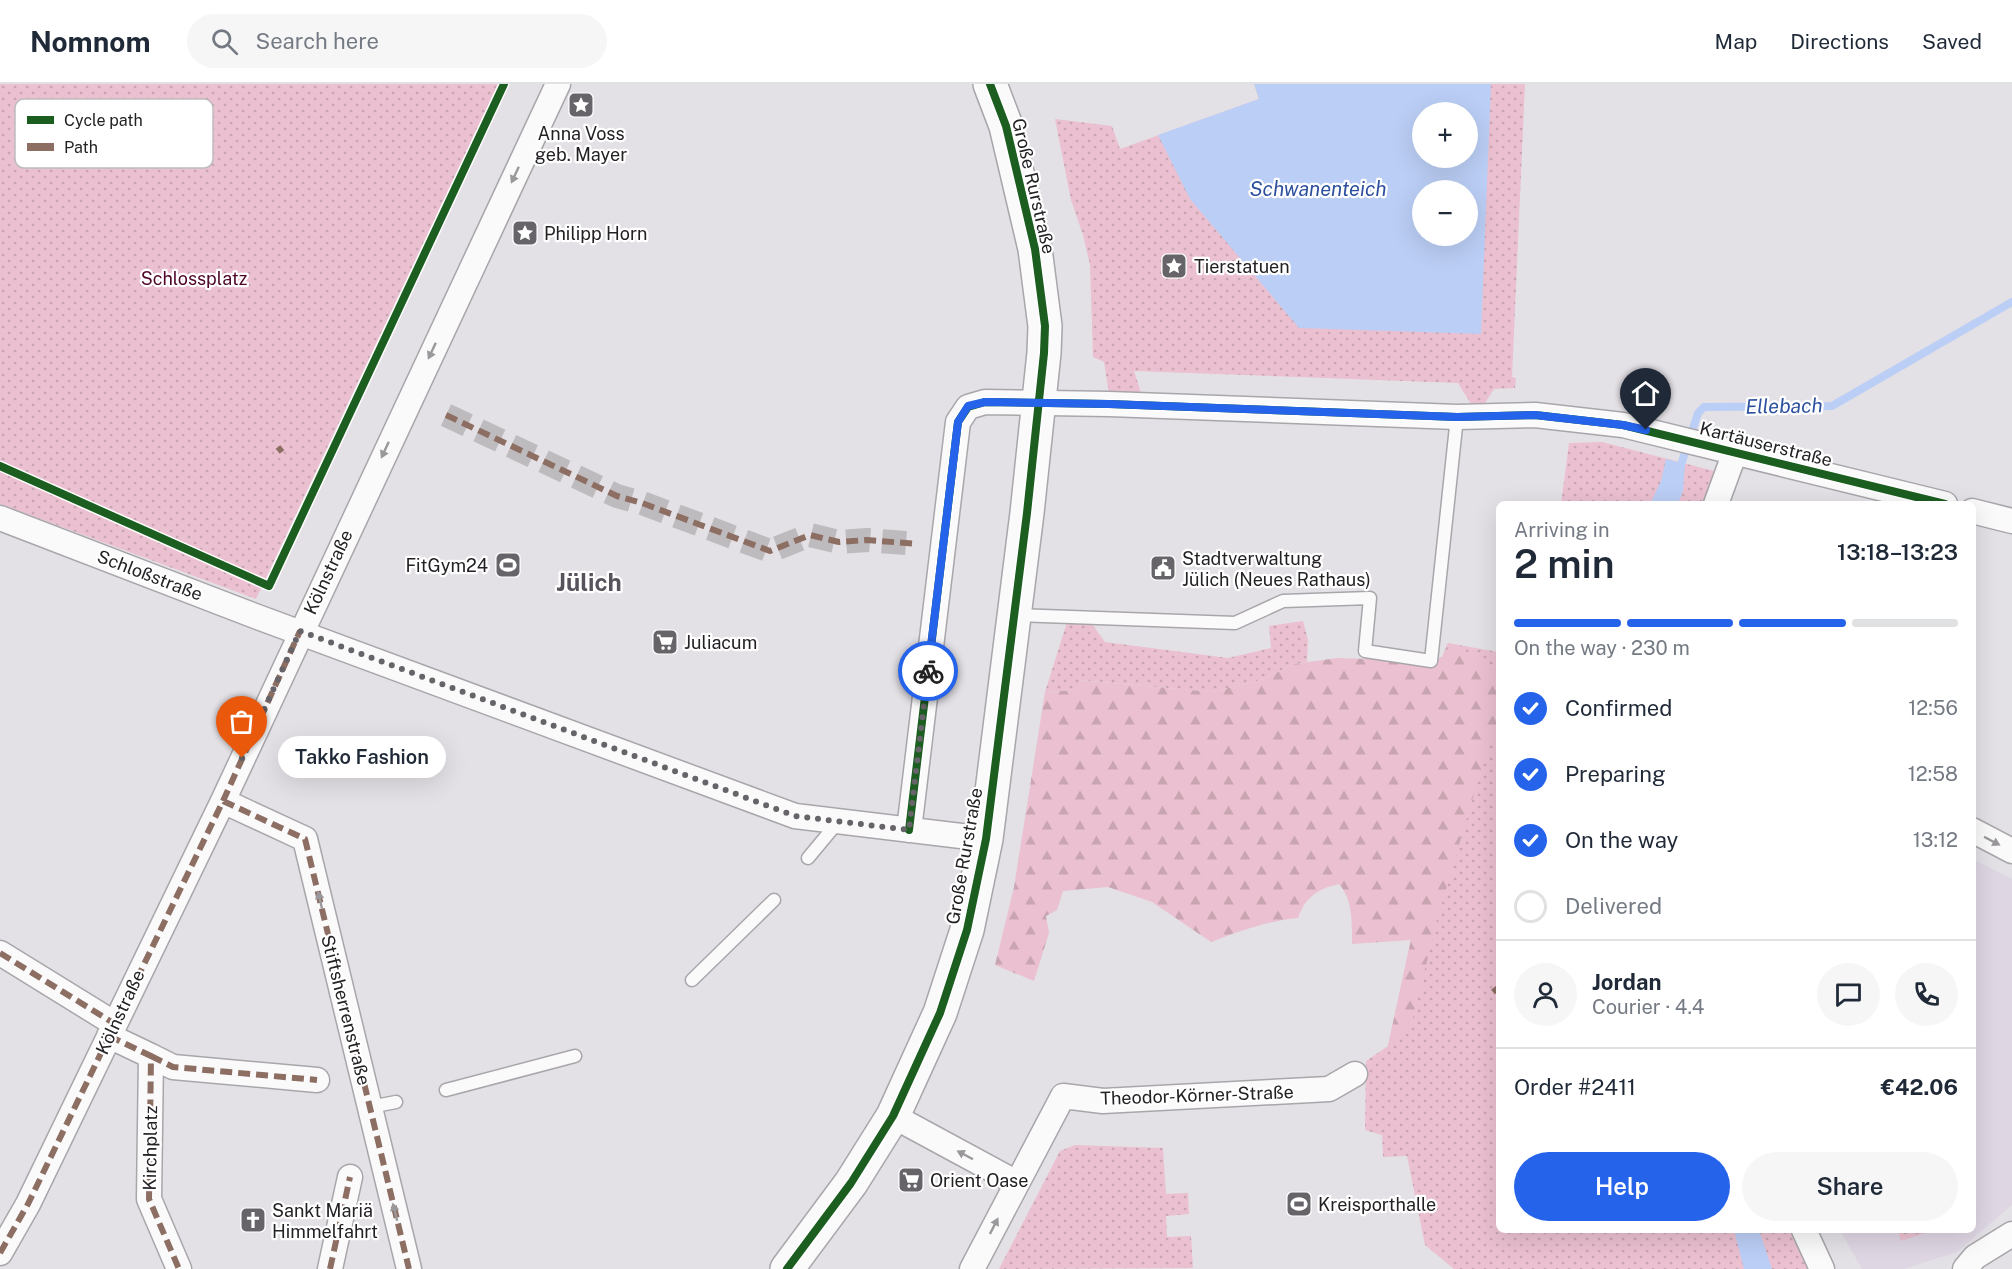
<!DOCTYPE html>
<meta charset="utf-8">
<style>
:root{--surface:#fff;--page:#f6f6f7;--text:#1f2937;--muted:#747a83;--line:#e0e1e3;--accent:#2563eb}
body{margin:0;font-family:"Public Sans",sans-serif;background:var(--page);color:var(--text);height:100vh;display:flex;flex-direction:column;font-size:22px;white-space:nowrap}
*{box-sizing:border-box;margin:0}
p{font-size:20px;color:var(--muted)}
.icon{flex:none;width:33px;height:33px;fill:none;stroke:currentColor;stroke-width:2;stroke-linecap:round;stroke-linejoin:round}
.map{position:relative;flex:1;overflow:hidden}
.details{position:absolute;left:1496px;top:417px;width:480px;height:732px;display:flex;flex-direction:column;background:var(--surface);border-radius:9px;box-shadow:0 6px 24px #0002}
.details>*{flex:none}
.controls{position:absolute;left:1412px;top:18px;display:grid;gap:12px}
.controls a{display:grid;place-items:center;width:66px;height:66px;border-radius:50%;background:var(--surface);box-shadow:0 6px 24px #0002;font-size:30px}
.pin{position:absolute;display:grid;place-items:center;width:51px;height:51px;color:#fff;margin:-62px -26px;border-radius:50% 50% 50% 0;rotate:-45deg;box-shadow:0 0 6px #0007}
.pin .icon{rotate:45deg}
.courier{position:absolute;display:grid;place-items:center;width:60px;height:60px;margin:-30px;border:4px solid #2563eb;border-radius:50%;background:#fff;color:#222;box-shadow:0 2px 8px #0007}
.bubble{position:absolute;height:42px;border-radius:21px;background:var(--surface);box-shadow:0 6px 24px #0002;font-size:20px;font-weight:600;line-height:42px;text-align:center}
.head em{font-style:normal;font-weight:600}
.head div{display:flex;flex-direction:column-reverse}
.head{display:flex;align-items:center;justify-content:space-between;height:102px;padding:0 18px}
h1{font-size:39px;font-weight:600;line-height:45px}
.bar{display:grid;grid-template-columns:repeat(4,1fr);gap:9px 6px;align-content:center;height:72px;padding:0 18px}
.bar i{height:8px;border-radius:4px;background:var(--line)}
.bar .on{background:var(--accent)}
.bar p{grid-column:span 4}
.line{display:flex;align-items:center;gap:15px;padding:0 18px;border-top:2px solid var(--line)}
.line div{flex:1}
.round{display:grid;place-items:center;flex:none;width:63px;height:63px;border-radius:32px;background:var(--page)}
ol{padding:0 18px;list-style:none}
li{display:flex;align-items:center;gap:18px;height:66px}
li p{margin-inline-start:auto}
li .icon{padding:6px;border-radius:50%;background:var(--accent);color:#fff;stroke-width:4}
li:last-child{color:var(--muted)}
li i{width:33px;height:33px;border:3px solid var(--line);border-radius:50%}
.cta{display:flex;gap:12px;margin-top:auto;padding:12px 18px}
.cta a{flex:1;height:69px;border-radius:36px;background:var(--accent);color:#fff;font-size:24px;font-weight:600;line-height:69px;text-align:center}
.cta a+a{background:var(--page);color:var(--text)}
header{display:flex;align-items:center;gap:36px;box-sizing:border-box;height:84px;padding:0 30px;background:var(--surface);border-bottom:2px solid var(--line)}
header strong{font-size:28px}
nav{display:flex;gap:33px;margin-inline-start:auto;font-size:21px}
.search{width:420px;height:54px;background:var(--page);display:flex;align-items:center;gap:15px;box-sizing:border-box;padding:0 21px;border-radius:33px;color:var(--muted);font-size:22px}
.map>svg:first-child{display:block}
.built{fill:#ded6e3}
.grass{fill:url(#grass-dots);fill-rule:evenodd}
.forest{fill:url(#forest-firs)}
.water{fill:#bbcef5;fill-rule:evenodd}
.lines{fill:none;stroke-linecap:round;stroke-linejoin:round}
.stream{stroke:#bbcef5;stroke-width:8}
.street-tunnel{stroke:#bebbbf;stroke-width:24;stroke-dasharray:24 12;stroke-linecap:butt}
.lane-casing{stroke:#a8a6aa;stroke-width:15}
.street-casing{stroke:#a8a6aa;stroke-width:27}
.secondary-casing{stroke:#a8a6aa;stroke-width:36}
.lane{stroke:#fbfafb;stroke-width:12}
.street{stroke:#fbfafb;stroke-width:24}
.secondary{stroke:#fbfafb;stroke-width:33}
.quiet{stroke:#8d6e63;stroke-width:6;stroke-dasharray:12 6;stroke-linecap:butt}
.cycleway-casing{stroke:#fff;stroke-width:11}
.cycleway{stroke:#1b5e20;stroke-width:8}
.oneway{fill:#9a989b}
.done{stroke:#676469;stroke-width:6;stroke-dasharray:0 10.8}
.route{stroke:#2563eb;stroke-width:8}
.labels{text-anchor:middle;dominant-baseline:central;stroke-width:4.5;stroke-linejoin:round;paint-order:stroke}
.poi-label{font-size:18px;fill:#242125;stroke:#fff;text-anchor:start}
.street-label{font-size:18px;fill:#242125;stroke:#fff}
.park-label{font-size:18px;fill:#4f0629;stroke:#fff}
.water-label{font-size:20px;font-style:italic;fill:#2d509e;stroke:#fff}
.district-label{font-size:24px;font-weight:bold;fill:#58525c;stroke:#fff}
.key{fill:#fff;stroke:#bdbcbe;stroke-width:1.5}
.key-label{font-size:16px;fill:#242125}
</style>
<header>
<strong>Nomnom</strong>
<div class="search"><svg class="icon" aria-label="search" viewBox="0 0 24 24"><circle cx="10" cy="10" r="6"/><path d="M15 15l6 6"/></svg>Search here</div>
<nav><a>Map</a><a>Directions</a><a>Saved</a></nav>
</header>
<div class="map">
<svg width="2012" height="1185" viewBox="0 0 2012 1185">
<defs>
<pattern id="grass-dots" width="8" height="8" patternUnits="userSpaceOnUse" patternTransform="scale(1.5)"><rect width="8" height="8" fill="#ebc0d0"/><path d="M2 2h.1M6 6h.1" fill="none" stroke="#c9a5b2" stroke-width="1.8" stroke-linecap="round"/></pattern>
<pattern id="forest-firs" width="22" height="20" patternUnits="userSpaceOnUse" patternTransform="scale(1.5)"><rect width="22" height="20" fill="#ebc0d0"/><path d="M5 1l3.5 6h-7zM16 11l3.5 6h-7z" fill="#c9a5b2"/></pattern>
</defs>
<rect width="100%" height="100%" fill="#e4e1e6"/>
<path class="built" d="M 1973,775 L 2012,795 L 2012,1121 L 1957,1168 L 1904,1185 L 1862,1185 L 1840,1146 L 1972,1146 Z"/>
<path class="grass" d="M 0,0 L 498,0 L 256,515 L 0,420 Z
M 1254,0 L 1525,0 L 1512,293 L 1516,294 L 1515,304 L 1494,305 L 1483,322 L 1471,320 L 1458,299 L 1134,287 L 1141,309 L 1109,310 L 1104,278 L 1093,273 L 1090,181 L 1083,151 L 1071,116 L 1055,35 L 1112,42 L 1120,65 L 1259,15 ZM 1422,28 L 1467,28 L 1467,74 L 1422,74 ZM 1422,106 L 1467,106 L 1467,152 L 1422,152 Z
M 1602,358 L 1714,387 L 1702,420 L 1561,420 L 1569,359 Z
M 1068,535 L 1089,536 L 1105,558 L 1228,574 L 1271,564 L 1269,542 L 1303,537 L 1308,556 L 1307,578 L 1294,580 L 1261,596 L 1212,608 L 1080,596 L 1077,606 L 1045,608 Z
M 1448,559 L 1498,568 L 1498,1146 L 1789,1146 L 1808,1185 L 1454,1185 L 1425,1161 L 1407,1072 L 1383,1073 L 1382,1051 L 1365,1046 L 1366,977 L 1388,962 L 1411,855 L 1431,577 L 1442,573 Z
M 1075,1061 L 1163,1064 L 1166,1110 L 1188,1109 L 1189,1130 L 1166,1132 L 1167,1153 L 1191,1152 L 1193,1184 L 999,1185 L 1060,1067 Z
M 1898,1146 L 1934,1146 L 1901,1157 Z"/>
<path class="forest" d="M 1448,559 L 1482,575 L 1498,593 L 1498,641 L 1481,686 L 1437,836 L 1413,934 L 1388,962 L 1411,856 L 1352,860 C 1352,839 1353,816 1339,800 C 1318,805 1306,812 1298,834 C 1267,837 1239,847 1211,858 L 1152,818 L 1108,803 L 1063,807 L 1057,826 L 1046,832 L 1049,849 L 1034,897 L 995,881 L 1014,803 L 1045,608 L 1077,606 L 1079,596 L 1212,608 L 1261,596 L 1294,580 L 1337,574 L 1431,577 L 1442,573 Z"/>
<path class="water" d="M 1254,0 L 1491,0 L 1481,250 L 1299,244 L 1190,115 L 1158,51 L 1259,15 ZM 1422,28 L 1467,28 L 1467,74 L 1422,74 ZM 1422,106 L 1467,106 L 1467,152 L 1422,152 Z
M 1666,375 L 1685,380 L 1683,407 L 1678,420 L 1650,420 L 1661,397 Z
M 1734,1146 L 1759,1146 L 1772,1185 L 1744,1185 Z"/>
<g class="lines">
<path class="stream" d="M 1678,390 L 1698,329 L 1704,323 L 1832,322 L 2012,218"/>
<path class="street-tunnel" d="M 446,331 L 617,412 L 642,419 L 770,467 L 810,451 L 839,458 L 867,456 L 918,460"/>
<g class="lane-casing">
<path id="lane" d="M 1015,531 L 1235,539 L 1283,517 L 1370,514 L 1365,567 L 1431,577 L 1457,333
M 808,774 L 838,738
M 692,896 L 774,816
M 446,1006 L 575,972
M 370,1023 L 396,1018"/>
</g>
<g class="street-casing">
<path id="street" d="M 1716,420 L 1735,368
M 1972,427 L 2012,437
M 0,434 L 255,532 L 795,732 L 986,755
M 223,717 L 305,755 L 409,1185
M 909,746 L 958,338 L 968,323 L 985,318 L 1109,320 L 1457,333 L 1535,331 L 1623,341 L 1945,420
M 1972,746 L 2012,767
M 0,869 L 115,940
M 109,952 L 151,972 L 149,1115 L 179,1185
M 151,972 L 173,983 L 317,996
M 893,1032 L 1017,1099
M 1804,1146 L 1822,1185
M 0,1169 L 28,1120 L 223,717 L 558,0
M 330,1185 L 350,1093
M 972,1185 L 1063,1012 L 1103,1017 L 1329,1005 L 1355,990
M 1965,1185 L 1975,1173 L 2012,1150"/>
</g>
<g class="secondary-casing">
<path id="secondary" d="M 787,1185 L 851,1099 L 893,1032 L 940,929 L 967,846 L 986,755 L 1027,429 L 1044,269 L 1045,242 L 1035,165 L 1006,42 L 990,0"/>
</g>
<use href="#lane" class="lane"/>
<use href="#street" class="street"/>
<use href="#secondary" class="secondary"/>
<path class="quiet" d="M 446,331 L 617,412 L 642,419 L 770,467 L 810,451 L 839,458 L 867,456 L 918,460
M 278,363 L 282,368
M 223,717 L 305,755 L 409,1185
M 0,869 L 115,940
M 1493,908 L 1498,904
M 109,952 L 151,972 L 149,1115 L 179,1185
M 151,972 L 173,983 L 317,996
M 0,1169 L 28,1120 L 223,717 L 300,547
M 330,1185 L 350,1093"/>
<g class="cycleway-casing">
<path id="cycleway" d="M 0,382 L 269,502 L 504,0
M 909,746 L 958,338 L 968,323 L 985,318 L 1109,320 L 1457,333 L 1535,331 L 1623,341 L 1945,420
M 787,1185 L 851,1099 L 893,1032 L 940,929 L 967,846 L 986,755 L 1027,429 L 1044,269 L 1045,242 L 1035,165 L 1006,42 L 990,0"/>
</g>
<use href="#cycleway" class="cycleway"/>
</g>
<defs><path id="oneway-solid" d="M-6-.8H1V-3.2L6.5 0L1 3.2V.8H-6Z" transform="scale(1.5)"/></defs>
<g class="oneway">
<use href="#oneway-solid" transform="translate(515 91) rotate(115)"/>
<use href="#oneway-solid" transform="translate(432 267) rotate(115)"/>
<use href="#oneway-solid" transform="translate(385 366) rotate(115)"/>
<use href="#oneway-solid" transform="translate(1992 757) rotate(28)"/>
<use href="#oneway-solid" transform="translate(320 816) rotate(-103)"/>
<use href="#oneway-solid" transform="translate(965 1071) rotate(-152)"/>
<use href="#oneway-solid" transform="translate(395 1128) rotate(-104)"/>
<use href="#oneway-solid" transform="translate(994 1142) rotate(-63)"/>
</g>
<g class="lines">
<path class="done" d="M 242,674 L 300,547 L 795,732 L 909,746 L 928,587"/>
<path class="route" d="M 928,587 L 958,338 L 968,322 L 985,318 L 1109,320 L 1457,333 L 1535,331 L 1623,341 L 1646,346"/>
</g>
<defs>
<g id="sight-square" transform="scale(1.35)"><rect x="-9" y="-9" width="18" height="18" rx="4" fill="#676469" stroke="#fff"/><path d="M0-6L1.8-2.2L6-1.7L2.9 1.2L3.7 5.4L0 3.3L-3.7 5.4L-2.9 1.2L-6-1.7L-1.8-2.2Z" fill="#fff"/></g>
<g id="stadium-square" transform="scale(1.35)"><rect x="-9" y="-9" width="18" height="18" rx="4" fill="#676469" stroke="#fff"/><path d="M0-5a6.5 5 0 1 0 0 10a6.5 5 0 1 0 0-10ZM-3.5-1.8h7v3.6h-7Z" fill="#fff"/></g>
<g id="civic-square" transform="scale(1.35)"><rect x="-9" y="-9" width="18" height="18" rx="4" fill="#676469" stroke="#fff"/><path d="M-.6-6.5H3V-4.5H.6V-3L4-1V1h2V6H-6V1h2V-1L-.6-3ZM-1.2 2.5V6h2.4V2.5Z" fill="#fff"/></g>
<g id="supermarket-square" transform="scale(1.35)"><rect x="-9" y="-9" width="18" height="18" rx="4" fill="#676469" stroke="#fff"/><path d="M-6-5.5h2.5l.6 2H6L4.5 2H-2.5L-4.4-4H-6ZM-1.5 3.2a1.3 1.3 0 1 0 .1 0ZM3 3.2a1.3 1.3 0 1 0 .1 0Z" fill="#fff"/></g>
<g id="church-square" transform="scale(1.35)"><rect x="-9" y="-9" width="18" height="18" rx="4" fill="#676469" stroke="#fff"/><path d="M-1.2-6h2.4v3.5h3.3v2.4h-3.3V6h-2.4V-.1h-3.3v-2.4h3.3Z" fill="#fff"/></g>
</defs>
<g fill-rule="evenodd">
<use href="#sight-square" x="581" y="21"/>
<use href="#sight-square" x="525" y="149"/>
<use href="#sight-square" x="1174" y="182"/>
<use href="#stadium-square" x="508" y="481"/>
<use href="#civic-square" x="1163" y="484"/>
<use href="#supermarket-square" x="665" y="558"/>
<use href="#supermarket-square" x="911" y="1096"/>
<use href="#stadium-square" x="1299" y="1120"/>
<use href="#church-square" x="253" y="1136"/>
</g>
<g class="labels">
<g class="poi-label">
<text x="581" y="49" text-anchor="middle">Anna Voss<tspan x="581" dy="21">geb. Mayer</tspan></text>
<text x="544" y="149">Philipp Horn</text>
<text x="1194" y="182">Tierstatuen</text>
<text x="1182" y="474">Stadtverwaltung<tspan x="1182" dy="21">Jülich (Neues Rathaus)</tspan></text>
<text x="488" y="481" text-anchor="end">FitGym24</text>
<text x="684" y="558">Juliacum</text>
<text x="930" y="1096">Orient Oase</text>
<text x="1318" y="1120">Kreisporthalle</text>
<text x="272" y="1126">Sankt Mariä<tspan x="272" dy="21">Himmelfahrt</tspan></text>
</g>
<g class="street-label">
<text transform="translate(1034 102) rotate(77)">Große Rurstraße</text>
<text transform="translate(1766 360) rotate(14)">Kartäuserstraße</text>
<text transform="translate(328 488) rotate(-65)">Kölnstraße</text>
<text transform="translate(150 491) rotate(21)">Schloßstraße</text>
<text transform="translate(964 772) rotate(-80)">Große Rurstraße</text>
<text transform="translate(346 926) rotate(76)">Stiftsherrenstraße</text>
<text transform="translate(120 928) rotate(-65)">Kölnstraße</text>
<text transform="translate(1197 1011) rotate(-2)">Theodor-Körner-Straße</text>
<text transform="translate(150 1064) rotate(-89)">Kirchplatz</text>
</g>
<g class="park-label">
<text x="194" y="194">Schlossplatz</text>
</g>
<g class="water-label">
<text x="1318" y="105">Schwanenteich</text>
<text transform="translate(1784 322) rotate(-1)">Ellebach</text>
</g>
<g class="district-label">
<text x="589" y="498">Jülich</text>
</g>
</g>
<rect x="15" y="15" width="198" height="69" rx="9" class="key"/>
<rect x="27" y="32" width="27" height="8" fill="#1b5e20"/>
<rect x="27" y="59" width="27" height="8" fill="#8d6e63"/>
<g class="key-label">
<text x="64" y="42">Cycle path</text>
<text x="64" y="69">Path</text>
</g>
</svg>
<div class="controls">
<a>+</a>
<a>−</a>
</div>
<div class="pin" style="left:242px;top:674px;background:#ea580c"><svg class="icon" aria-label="bag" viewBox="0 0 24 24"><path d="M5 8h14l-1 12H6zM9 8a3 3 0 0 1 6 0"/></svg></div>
<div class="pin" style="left:1646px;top:346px;background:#1f2937"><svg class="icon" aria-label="home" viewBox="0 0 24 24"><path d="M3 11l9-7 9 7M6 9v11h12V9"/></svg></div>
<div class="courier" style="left:928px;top:587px"><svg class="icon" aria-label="bike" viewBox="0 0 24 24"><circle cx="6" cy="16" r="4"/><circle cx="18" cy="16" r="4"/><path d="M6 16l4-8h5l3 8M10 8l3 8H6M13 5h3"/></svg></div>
<div class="bubble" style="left:278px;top:652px;width:168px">Takko Fashion</div>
<section class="details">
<div class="head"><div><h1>2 min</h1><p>Arriving in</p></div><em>13:18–13:23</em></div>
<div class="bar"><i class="on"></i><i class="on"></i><i class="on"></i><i></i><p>On the way · 230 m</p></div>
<ol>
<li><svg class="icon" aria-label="check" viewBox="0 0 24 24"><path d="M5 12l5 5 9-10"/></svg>Confirmed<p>12:56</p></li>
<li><svg class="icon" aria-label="check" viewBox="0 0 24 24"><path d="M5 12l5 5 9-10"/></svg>Preparing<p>12:58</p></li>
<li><svg class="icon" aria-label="check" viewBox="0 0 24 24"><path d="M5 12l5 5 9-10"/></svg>On the way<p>13:12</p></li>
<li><i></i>Delivered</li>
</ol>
<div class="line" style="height:108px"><a class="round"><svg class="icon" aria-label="person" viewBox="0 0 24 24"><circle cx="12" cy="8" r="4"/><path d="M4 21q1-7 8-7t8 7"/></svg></a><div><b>Jordan</b><p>Courier · 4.4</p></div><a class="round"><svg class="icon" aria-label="chat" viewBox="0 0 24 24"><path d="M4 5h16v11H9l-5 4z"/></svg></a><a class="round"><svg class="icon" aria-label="phone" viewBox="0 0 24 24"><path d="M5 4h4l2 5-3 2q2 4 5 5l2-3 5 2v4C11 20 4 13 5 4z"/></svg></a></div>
<div class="line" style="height:78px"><div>Order #2411</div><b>€42.06</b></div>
<div class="cta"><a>Help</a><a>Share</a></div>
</section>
</div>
